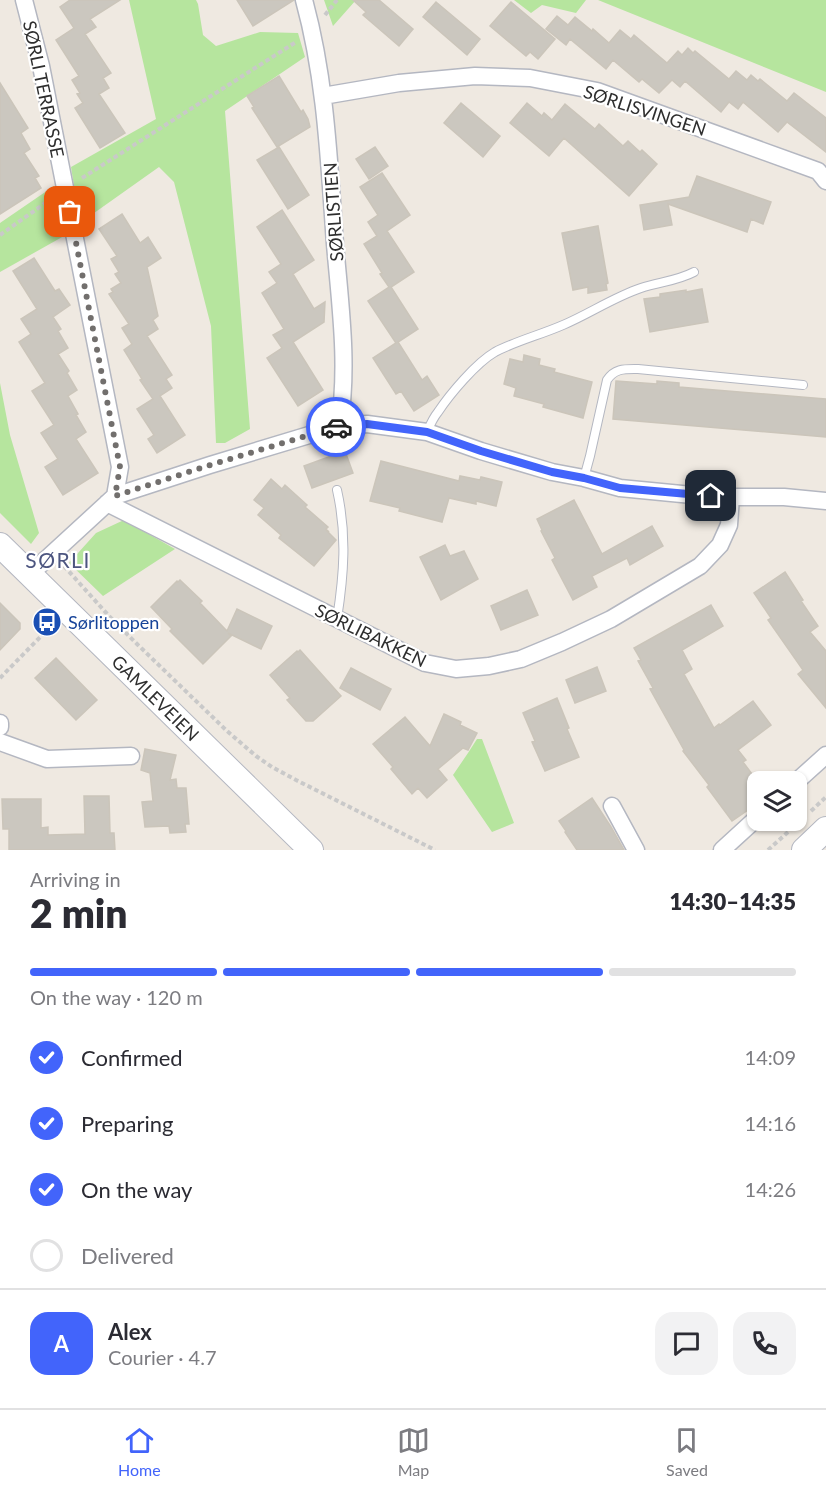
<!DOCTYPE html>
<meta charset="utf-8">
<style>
:root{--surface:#fff;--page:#f2f2f3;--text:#2b2b33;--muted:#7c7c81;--line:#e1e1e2;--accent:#4264fb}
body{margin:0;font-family:Lato,sans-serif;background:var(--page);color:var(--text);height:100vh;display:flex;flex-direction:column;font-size:22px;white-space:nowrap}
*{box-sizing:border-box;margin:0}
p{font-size:20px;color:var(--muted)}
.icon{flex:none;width:33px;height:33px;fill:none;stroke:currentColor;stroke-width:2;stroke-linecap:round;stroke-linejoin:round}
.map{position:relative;height:850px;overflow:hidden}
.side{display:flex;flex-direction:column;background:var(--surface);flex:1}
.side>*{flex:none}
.controls{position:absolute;left:747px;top:771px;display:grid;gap:12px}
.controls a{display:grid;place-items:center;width:60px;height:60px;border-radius:12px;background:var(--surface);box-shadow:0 2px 4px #0004;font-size:30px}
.pin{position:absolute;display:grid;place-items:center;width:51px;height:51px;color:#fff;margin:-26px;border-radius:12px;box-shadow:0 3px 9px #0006}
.courier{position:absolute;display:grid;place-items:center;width:60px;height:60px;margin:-30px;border:4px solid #4264fb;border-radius:50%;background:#fff;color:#222;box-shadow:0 2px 8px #0007}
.headline em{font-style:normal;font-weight:800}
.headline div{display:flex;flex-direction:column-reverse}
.headline{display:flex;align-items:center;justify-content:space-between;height:102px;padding:0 30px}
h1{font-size:39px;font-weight:800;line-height:45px}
.bar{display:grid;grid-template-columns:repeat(4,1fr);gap:9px 6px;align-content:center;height:72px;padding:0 30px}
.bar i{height:8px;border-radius:4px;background:var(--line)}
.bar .current{background:var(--accent)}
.bar p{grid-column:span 4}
.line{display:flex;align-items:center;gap:15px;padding:0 30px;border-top:2px solid var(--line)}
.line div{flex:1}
.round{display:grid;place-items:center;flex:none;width:63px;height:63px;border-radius:18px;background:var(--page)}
ol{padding:0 30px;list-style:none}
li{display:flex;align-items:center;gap:18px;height:66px}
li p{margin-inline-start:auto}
li .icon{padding:6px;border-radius:50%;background:var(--accent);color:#fff;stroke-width:4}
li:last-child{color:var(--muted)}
li i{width:33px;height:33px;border:3px solid var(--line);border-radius:50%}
.tab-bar{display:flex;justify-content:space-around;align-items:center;height:84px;border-top:2px solid var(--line);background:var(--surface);font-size:16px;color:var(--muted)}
.tab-bar a{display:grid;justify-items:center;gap:3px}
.tab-bar .current{color:var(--accent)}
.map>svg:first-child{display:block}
.green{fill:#b6e59e}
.building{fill:#cbc7bf;stroke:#cbc5ba;stroke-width:1.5}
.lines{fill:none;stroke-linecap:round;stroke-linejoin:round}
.lane-casing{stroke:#b4b7c1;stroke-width:10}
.street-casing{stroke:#b4b7c1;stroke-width:19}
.secondary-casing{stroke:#b4b7c1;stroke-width:26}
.path{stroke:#c9c9c9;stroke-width:4;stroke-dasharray:4.5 3;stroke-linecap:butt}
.lane{stroke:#fff;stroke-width:8}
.street{stroke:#fff;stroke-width:16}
.secondary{stroke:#fff;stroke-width:24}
.done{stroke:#726f6d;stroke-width:6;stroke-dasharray:0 10.8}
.route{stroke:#4264fb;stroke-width:8}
.labels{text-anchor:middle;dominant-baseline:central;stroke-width:4.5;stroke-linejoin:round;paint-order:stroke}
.street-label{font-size:18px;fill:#2e2e2e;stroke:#fff}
.transit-label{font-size:18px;fill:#164399;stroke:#fff;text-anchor:start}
.quarter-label{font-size:21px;letter-spacing:1.5px;fill:#4d5680;stroke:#fff}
</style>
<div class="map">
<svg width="826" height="850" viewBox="0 0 826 850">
<rect width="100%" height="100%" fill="#efe9e1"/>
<path class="green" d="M 129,0 L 196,0 L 198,4 L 203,35 L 216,46 L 260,32 L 298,33 L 305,57 L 225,111 L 250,429 L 225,443 L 216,443 L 211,326 L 174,182 L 159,167 L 80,223 L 71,167 L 156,119 Z
M 324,0 L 356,0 L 333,26 Z
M 514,0 L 586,0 L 576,13 L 542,5 L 531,13 Z
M 598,0 L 826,0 L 826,92 Z
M 54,186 L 64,236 L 0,272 L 0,223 Z
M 0,383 L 10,435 L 39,533 L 31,544 L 0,513 Z
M 124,520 L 175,549 L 103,596 L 69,563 L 96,533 Z
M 477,739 L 482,739 L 514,823 L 492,832 L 453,775 L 468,753 Z"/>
<path class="building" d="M 70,0 L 120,0 L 90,19 L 96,27 L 85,34 L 111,73 L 103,78 L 109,88 L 99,94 L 125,133 L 100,148 L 75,108 L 83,103 L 77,94 L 80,93 L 72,80 L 79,76 L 56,40 L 74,28 L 60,7 Z
M 237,0 L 294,0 L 253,26 Z
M 353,0 L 379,0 L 413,29 L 399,46 L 363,15 L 366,12 Z
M 436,2 L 480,39 L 467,55 L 423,17 Z
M 511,2 L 555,39 L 538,59 L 530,52 L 526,56 L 490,26 Z
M 557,16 L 568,25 L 575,17 L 592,31 L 593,29 L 609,43 L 620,30 L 631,39 L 634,35 L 667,63 L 678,51 L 682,55 L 688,48 L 693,53 L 695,51 L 729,79 L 736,71 L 747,80 L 751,75 L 758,81 L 760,79 L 787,101 L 794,93 L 826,118 L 826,152 L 787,122 L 778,132 L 743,102 L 738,109 L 729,102 L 721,112 L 685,81 L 680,87 L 672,80 L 659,93 L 642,79 L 639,82 L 613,60 L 606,69 L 570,39 L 566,45 L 546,29 Z
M 279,76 L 301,112 L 303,110 L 308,119 L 310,127 L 277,147 L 252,108 L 254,107 L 247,96 Z
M 0,83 L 28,128 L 21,133 L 30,149 L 24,153 L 39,176 L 35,178 L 41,188 L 0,214 Z
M 461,103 L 500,136 L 483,157 L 444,123 Z
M 527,103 L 542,116 L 544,113 L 552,120 L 565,104 L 595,129 L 599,124 L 623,146 L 628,141 L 640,152 L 642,150 L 657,164 L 629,196 L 564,138 L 549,156 L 510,123 Z
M 279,147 L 309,195 L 288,209 L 257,160 Z
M 375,147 L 388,166 L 369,179 L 356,159 Z
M 382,173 L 410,215 L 387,231 L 414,272 L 391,287 L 418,329 L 398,342 L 422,380 L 427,376 L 439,395 L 414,411 L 401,391 L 396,394 L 373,358 L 396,343 L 368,301 L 389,287 L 380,274 L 382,273 L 364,244 L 377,236 L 368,222 L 378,215 L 360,187 Z
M 697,176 L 771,202 L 763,224 L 751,219 L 747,232 L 668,204 L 672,225 L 644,230 L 640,205 L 689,197 Z
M 282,210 L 314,260 L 293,274 L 314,309 L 325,302 L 324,322 L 293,342 L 323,390 L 298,406 L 267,358 L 282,348 L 273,335 L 284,329 L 262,293 L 277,283 L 269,272 L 281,264 L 257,227 Z
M 122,214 L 140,243 L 148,237 L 161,258 L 147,267 L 158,316 L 153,320 L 158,329 L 147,336 L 172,375 L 166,379 L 172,388 L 160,396 L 185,435 L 157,453 L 148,439 L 154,435 L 137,409 L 153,399 L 140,380 L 142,379 L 124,350 L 132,344 L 122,328 L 129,324 L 109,294 L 113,292 L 111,289 L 121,283 L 115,274 L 119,272 L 111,259 L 117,256 L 99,229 Z
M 598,226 L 608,283 L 606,284 L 607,290 L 588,293 L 588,287 L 573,290 L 562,233 Z
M 34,258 L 55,291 L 59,289 L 70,305 L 53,317 L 61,329 L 58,331 L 68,348 L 58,354 L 69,371 L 67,373 L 77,390 L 68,396 L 78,414 L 76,415 L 86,432 L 76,439 L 98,473 L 63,495 L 45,467 L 58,459 L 41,433 L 54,425 L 32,391 L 45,383 L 19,342 L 31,334 L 21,319 L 37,309 L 13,271 Z
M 702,289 L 708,322 L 650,332 L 644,299 L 660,297 L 660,294 L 686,290 L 686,292 Z
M 524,355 L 540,359 L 539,365 L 555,369 L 554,372 L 592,382 L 583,418 L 543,407 L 544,404 L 514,396 L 516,388 L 504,384 L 510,359 L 523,362 Z
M 616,381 L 657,384 L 657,381 L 679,383 L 679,387 L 826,399 L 826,437 L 613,419 Z
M 345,451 L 353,473 L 312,488 L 304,466 Z
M 381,461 L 459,481 L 460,476 L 480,480 L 481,477 L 502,482 L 496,506 L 476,501 L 476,504 L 449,498 L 442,522 L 399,511 L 400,508 L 370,501 Z
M 271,479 L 282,489 L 285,485 L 307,505 L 305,507 L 328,527 L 326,529 L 328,531 L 327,531 L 336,540 L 314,566 L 279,538 L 281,535 L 258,515 L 264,508 L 254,500 Z
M 574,500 L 602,554 L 652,526 L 663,546 L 630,565 L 627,558 L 592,576 L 597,587 L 573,600 L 552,560 L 555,558 L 541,531 L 542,530 L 537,519 Z
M 445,545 L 450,556 L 464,551 L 478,579 L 441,600 L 420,557 Z
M 785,572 L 803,600 L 801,601 L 818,626 L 810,632 L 826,651 L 826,708 L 798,674 L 803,670 L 768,620 L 771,618 L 754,593 Z
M 180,580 L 202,601 L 200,603 L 227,631 L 237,609 L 272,626 L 261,649 L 228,633 L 231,636 L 203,664 L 170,631 L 172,629 L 151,607 L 177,581 L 178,582 Z
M 527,590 L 538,615 L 501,630 L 491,606 Z
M 0,603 L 20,623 L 20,629 L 0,650 Z
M 711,605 L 723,626 L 682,650 L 692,669 L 684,674 L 714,728 L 719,724 L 720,725 L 753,701 L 771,725 L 738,750 L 746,760 L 743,762 L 758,782 L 758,803 L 732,821 L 707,787 L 709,785 L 683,751 L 684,750 L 650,689 L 653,688 L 638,661 L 641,660 L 634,648 Z
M 300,650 L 341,696 L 313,721 L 306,721 L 287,700 L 290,698 L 270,675 L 297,651 L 298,652 Z
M 56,658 L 97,700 L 76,720 L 35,678 Z
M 597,667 L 606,691 L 575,703 L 566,680 Z
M 351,668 L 391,689 L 380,710 L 340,688 Z
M 557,698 L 569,728 L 567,729 L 579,757 L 545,771 L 532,742 L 535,741 L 523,713 Z
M 444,714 L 461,722 L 460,725 L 477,733 L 468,750 L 463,748 L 438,769 L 447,780 L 427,798 L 418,788 L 412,794 L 391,769 L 393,767 L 373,744 L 405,717 L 430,746 Z
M 145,749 L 176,755 L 170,780 L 176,779 L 177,788 L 186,788 L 189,824 L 185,824 L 186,832 L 170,833 L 169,826 L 145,827 L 142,802 L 153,801 L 150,773 L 141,770 Z
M 84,796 L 109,796 L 110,833 L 114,833 L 115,850 L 9,850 L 9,829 L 3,829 L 2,799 L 41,799 L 41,828 L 48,827 L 48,835 L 85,834 Z
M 592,798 L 611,827 L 624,850 L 577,850 L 565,832 L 566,831 L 559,821 Z"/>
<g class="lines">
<g class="lane-casing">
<path id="lane" d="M 427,432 C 430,425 433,418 438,412 C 450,394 476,363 495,352 C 516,341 540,335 563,325 C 589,314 614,297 641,288 C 659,282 677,281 694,272
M 584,478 L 590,456 L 607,380 C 615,368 625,369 638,369 L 803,385
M 337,490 C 347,534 344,574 337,619"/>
</g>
<g class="street-casing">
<path id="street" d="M 24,0 L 41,66 L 120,467 L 115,496
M 304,0 C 326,80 329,162 335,244 C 340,304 349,366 339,426
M 323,96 L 399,83 L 475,76 L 530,78 L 597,91 L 818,171 L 826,181
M 107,503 L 425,663 L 456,669 L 489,666 L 521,659 L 562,642 L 611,619 L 700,566 L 720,545 L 729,525 L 731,497
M 29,575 L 115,496 L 210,465 L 339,426 L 367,424 L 427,432 L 481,451 L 552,472 L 584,478 L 620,488 L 692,495 L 731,497 L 784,497 L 826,501
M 0,723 L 0,727
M 0,742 L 47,759 L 131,756
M 796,782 L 826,755
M 612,806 L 636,850
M 722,850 L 758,817"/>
</g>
<g class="secondary-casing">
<g id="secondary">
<path id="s1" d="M 0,545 L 311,850"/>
<path d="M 804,850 L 826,829"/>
</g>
</g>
<path class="path" d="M 325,15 L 337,0
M 82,178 L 296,42
M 0,235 L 51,199
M 64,566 L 109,616 L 137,644 L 227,731 L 256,756 L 272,767 L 296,780 L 435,850
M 0,678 L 52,625
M 811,811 L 826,797
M 768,850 L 788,832"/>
<use href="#lane" class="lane"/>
<use href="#street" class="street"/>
<use href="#secondary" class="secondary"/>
</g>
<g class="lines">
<path class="done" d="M 70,212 L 120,467 L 115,496 L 210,465 L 336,427"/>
<path class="route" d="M 336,427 L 367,424 L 427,432 L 481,451 L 552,472 L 584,478 L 620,488 L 711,496"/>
</g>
<defs>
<g id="bus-disc" transform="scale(1.5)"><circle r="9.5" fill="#1a4fb4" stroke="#fff"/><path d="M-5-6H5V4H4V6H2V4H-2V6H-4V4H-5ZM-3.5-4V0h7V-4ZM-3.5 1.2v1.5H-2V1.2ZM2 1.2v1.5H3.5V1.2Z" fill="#fff"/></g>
</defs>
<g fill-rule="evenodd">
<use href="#bus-disc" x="47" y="622"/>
</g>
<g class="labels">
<g class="street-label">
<text transform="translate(44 89) rotate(78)">SØRLI TERRASSE</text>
<text transform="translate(645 110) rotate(18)">SØRLISVINGEN</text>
<text transform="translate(333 212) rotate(-94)">SØRLISTIEN</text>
<text transform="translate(371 635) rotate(26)">SØRLIBAKKEN</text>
<text stroke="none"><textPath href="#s1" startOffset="218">GAMLEVEIEN</textPath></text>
</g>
<g class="transit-label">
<text x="68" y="622">Sørlitoppen</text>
</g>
<g class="quarter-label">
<text x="58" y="559">SØRLI</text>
</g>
</g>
</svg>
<div class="controls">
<a><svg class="icon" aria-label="layers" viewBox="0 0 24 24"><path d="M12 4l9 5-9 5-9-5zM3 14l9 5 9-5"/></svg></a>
</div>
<div class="pin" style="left:70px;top:212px;background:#ea580c"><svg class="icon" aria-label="bag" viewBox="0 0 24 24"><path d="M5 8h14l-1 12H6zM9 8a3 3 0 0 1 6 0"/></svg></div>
<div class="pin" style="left:711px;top:496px;background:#1f2937"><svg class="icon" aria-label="home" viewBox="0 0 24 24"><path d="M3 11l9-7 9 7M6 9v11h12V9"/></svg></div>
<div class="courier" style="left:336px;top:427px"><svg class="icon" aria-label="car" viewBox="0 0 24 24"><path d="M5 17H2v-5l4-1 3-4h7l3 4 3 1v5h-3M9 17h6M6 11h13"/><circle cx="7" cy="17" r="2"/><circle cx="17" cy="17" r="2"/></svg></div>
</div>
<section class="side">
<div class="headline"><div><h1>2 min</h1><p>Arriving in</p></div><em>14:30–14:35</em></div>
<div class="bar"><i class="current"></i><i class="current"></i><i class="current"></i><i></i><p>On the way · 120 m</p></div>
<ol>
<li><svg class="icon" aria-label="check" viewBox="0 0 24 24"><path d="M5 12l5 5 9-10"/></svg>Confirmed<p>14:09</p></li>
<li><svg class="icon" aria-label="check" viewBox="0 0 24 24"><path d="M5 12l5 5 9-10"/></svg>Preparing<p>14:16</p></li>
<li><svg class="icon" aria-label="check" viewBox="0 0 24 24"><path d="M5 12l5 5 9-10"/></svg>On the way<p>14:26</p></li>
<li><i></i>Delivered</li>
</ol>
<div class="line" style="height:108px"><b class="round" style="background:var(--accent);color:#fff">A</b><div><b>Alex</b><p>Courier · 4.7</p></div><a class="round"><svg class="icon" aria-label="chat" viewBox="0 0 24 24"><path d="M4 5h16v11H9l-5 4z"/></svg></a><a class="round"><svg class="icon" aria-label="phone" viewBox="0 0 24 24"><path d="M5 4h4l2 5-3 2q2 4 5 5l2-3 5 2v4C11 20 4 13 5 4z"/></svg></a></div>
</section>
<nav class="tab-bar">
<a class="current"><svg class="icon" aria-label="home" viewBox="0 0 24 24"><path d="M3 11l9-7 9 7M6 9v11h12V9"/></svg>Home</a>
<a><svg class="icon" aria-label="map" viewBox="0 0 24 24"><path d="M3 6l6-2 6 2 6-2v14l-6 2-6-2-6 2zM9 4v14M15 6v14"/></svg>Map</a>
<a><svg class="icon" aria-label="saved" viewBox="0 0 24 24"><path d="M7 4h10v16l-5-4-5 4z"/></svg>Saved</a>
</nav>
